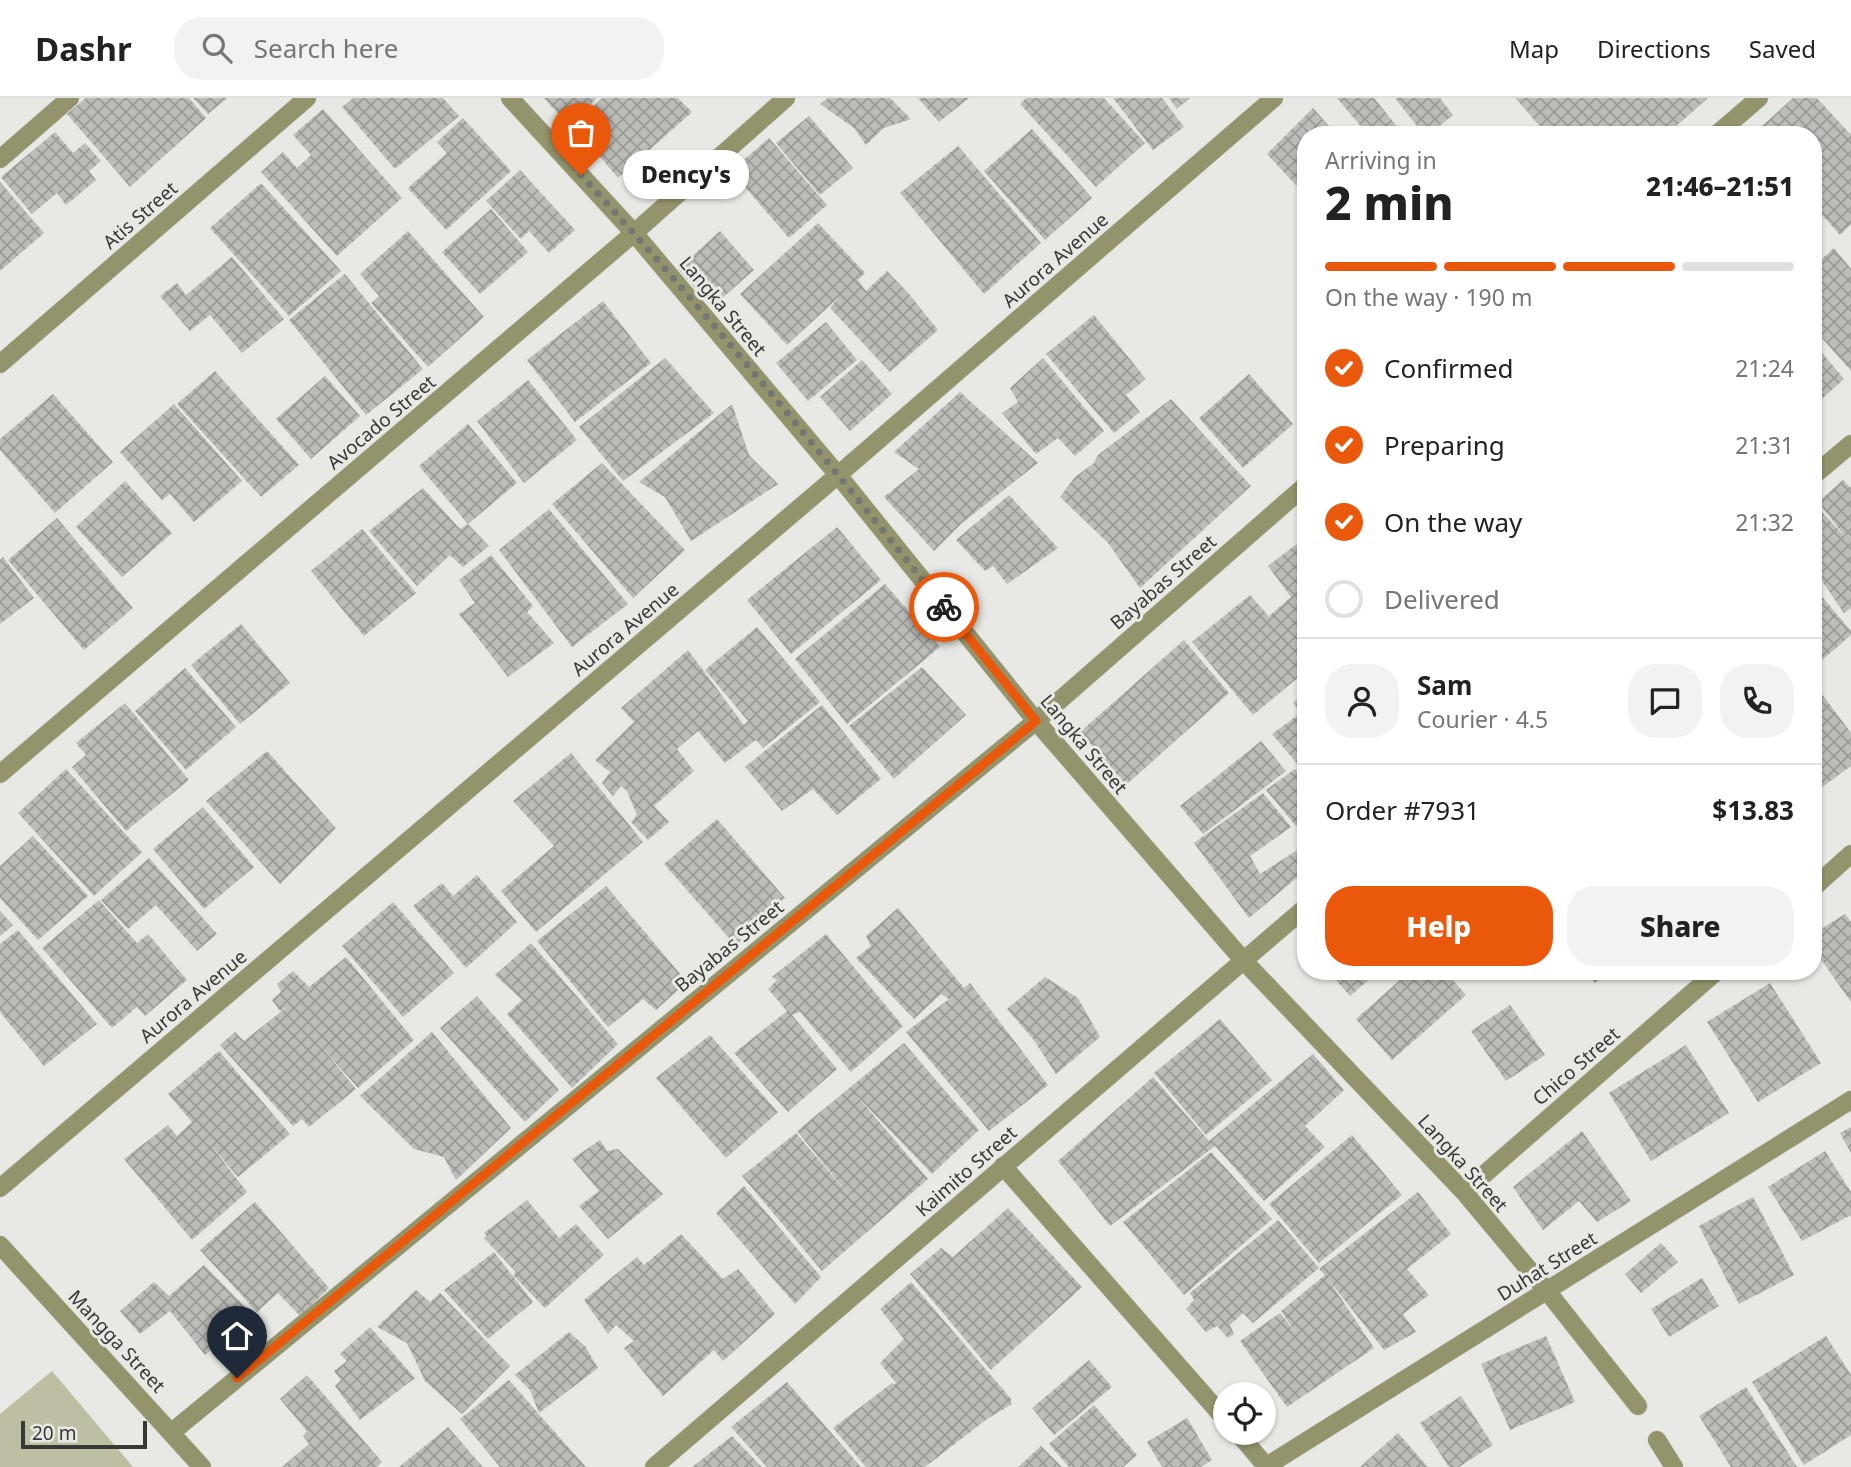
<!DOCTYPE html>
<meta charset="utf-8">
<style>
:root{--surface:#fff;--page:#f2f2f2;--text:#222;--muted:#767676;--line:#e0e0e0;--accent:#ea580c}
body{margin:0;font-family:"Noto Sans",sans-serif;background:var(--page);color:var(--text);height:100vh;display:flex;flex-direction:column;font-size:26px;white-space:nowrap}
*{box-sizing:border-box;margin:0}
p{font-size:23px;color:var(--muted)}
.icon{flex:none;width:38px;height:38px;fill:none;stroke:currentColor;stroke-width:2;stroke-linecap:round;stroke-linejoin:round}
.map{position:relative;flex:1;overflow:hidden}
.sheet{position:absolute;left:1297px;top:28px;width:525px;height:854px;display:flex;flex-direction:column;background:var(--surface);border-radius:28px;box-shadow:0 2px 5px #0004}
.sheet>*{flex:none}
.buttons{position:absolute;left:1213px;top:1284px;display:grid;gap:14px}
.buttons a{display:grid;place-items:center;width:63px;height:63px;border-radius:50%;background:var(--surface);box-shadow:0 2px 5px #0004;font-size:35px}
.scale{position:absolute;left:21px;bottom:18px;width:126px;box-sizing:border-box;padding-left:7px;border:4px solid #383836;border-top:0;font-size:19px;line-height:24px;white-space:nowrap;color:#383836;-webkit-text-stroke:5px #e8e9e4;paint-order:stroke}
.pin{position:absolute;display:grid;place-items:center;width:60px;height:60px;color:#fff;margin:-72px -30px;border-radius:50% 50% 50% 0;rotate:-45deg;box-shadow:0 0 7px #0007}
.pin .icon{rotate:45deg}
.courier{position:absolute;display:grid;place-items:center;width:70px;height:70px;margin:-35px;border:5px solid #ea580c;border-radius:50%;background:#fff;color:#222;box-shadow:0 2px 9px #0007}
.bubble{position:absolute;height:49px;border-radius:24px;background:var(--surface);box-shadow:0 2px 5px #0004;font-size:23px;font-weight:800;line-height:49px;text-align:center}
.headline em{font-style:normal;font-weight:800}
.headline div{display:flex;flex-direction:column-reverse}
.headline{display:flex;align-items:center;justify-content:space-between;height:119px;padding:0 28px}
h1{font-size:46px;font-weight:800;line-height:52px}
.bar{display:grid;grid-template-columns:repeat(4,1fr);gap:10px 7px;align-content:center;height:84px;padding:0 28px}
.bar i{height:9px;border-radius:5px;background:var(--line)}
.bar .current{background:var(--accent)}
.bar p{grid-column:span 4}
.line{display:flex;align-items:center;gap:18px;padding:0 28px;border-top:2px solid var(--line)}
.line div{flex:1}
.round{display:grid;place-items:center;flex:none;width:74px;height:74px;border-radius:28px;background:var(--page)}
ol{padding:0 28px;list-style:none}
li{display:flex;align-items:center;gap:21px;height:77px}
li p{margin-inline-start:auto}
li .icon{padding:7px;border-radius:50%;background:var(--accent);color:#fff;stroke-width:4}
li:last-child{color:var(--muted)}
li i{width:38px;height:38px;border:4px solid var(--line);border-radius:50%}
.button{display:flex;gap:14px;margin-top:auto;padding:14px 28px}
.button a{flex:1;height:80px;border-radius:28px;background:var(--accent);color:#fff;font-size:28px;font-weight:800;line-height:80px;text-align:center}
.button a+a{background:var(--page);color:var(--text)}
header{display:flex;align-items:center;gap:42px;box-sizing:border-box;height:98px;padding:0 35px;background:var(--surface);border-bottom:2px solid var(--line)}
header strong{font-size:33px}
nav{display:flex;gap:38px;margin-inline-start:auto;font-size:24px}
.search{width:490px;height:63px;background:var(--page);display:flex;align-items:center;gap:18px;box-sizing:border-box;padding:0 24px;border-radius:28px;color:var(--muted);font-size:26px}
.map>svg:first-child{display:block}
.grass{fill:#bdbea2}
.building{fill:url(#building-cross-hatch)}
.lines{fill:none;stroke-linecap:round;stroke-linejoin:round}
.minor-casing{stroke:#c5c6c1;stroke-width:19}
.minor{stroke:#93946c;stroke-width:18}
.done{stroke:#767673;stroke-width:7;stroke-dasharray:0 12.6}
.route{stroke:#ea580c;stroke-width:9}
.labels{text-anchor:middle;dominant-baseline:central;stroke-width:6;stroke-linejoin:round;paint-order:stroke}
.street-label{font-size:19px;fill:#383836;stroke:#e8e9e4}
</style>
<header>
<strong>Dashr</strong>
<div class="search"><svg class="icon" aria-label="search" viewBox="0 0 24 24"><circle cx="10" cy="10" r="6"/><path d="M15 15l6 6"/></svg>Search here</div>
<nav><a>Map</a><a>Directions</a><a>Saved</a></nav>
</header>
<div class="map">
<svg width="1851" height="1369" viewBox="0 0 1851 1369">
<defs>
<pattern id="building-cross-hatch" width="8" height="8" patternUnits="userSpaceOnUse" patternTransform="scale(1.75)"><rect width="8" height="8" fill="#bcbcb8"/><path d="M0 0l8 8M0 8l8-8" fill="none" stroke="#9a9a96"/></pattern>
</defs>
<rect width="100%" height="100%" fill="#e8e9e4"/>
<path class="grass" d="M 52,1273 L 133,1369 L 0,1369 L 0,1316 Z"/>
<path class="building" d="M 86,0 L 189,0 L 206,20 L 130,89 L 67,16 Z
M 193,0 L 227,0 L 208,16 Z
M 353,0 L 443,0 L 459,18 L 395,71 L 342,9 Z
M 544,0 L 597,0 L 568,27 Z
M 602,0 L 678,0 L 692,14 L 618,80 L 574,28 Z
M 828,0 L 890,0 L 911,21 L 884,30 L 866,47 L 854,30 L 820,6 Z
M 918,0 L 969,0 L 939,24 Z
M 1026,0 L 1104,0 L 1145,45 L 1096,89 L 1020,6 Z
M 1113,0 L 1162,0 L 1184,29 L 1153,52 Z
M 1169,0 L 1190,0 L 1177,11 Z
M 1337,0 L 1374,0 L 1404,37 L 1368,37 Z
M 1395,0 L 1440,0 L 1453,17 L 1428,37 L 1424,37 Z
M 1515,0 L 1708,0 L 1666,37 L 1548,37 Z
M 1793,0 L 1817,0 L 1851,37 L 1851,126 L 1840,137 L 1813,107 L 1813,37 L 1752,37 Z
M 1313,10 L 1337,37 L 1306,37 L 1306,98 L 1267,56 Z
M 323,11 L 402,100 L 337,158 L 261,74 L 283,54 L 297,70 L 311,57 L 293,37 Z
M 809,18 L 853,70 L 820,97 L 776,45 Z
M 463,20 L 511,73 L 446,132 L 408,90 L 447,55 L 437,44 Z
M 1032,31 L 1092,100 L 1045,142 L 984,73 Z
M 55,34 L 73,55 L 85,45 L 101,63 L 89,73 L 96,82 L 66,107 L 57,95 L 32,116 L 1,79 Z
M 769,40 L 827,107 L 789,140 L 731,73 Z
M 958,48 L 1041,145 L 984,196 L 900,95 Z
M 520,72 L 575,132 L 549,155 L 529,133 L 521,141 L 486,103 Z
M 0,84 L 44,135 L 0,173 Z
M 261,85 L 341,173 L 289,218 L 210,130 Z
M 491,111 L 528,154 L 480,196 L 442,154 Z
M 818,125 L 865,175 L 858,182 L 866,193 L 887,173 L 909,196 L 938,232 L 890,274 L 830,210 L 839,199 L 787,247 L 740,196 Z
M 408,133 L 484,219 L 428,269 L 371,205 L 379,198 L 360,176 Z
M 720,133 L 754,172 L 712,209 L 678,171 Z
M 1834,150 L 1851,171 L 1851,273 L 1813,230 L 1813,169 Z
M 232,159 L 284,221 L 242,255 L 210,217 L 190,233 L 160,198 L 177,185 L 186,197 Z
M 345,176 L 423,271 L 366,317 L 289,222 Z
M 603,203 L 651,265 L 575,324 L 527,262 Z
M 1094,217 L 1146,281 L 1126,297 L 1140,314 L 1114,335 L 1046,256 Z
M 826,224 L 857,262 L 808,303 L 776,265 Z
M 1813,244 L 1844,281 L 1813,309 Z
M 665,260 L 714,315 L 623,383 L 579,329 Z
M 1043,260 L 1104,333 L 1075,358 L 1058,340 L 1036,356 L 1002,315 L 1018,304 L 1010,290 Z
M 862,262 L 892,296 L 850,333 L 820,299 Z
M 215,273 L 299,367 L 261,399 L 177,306 Z
M 1249,276 L 1293,326 L 1243,370 L 1199,320 Z
M 325,278 L 360,318 L 311,361 L 276,321 Z
M 528,282 L 577,342 L 524,385 L 477,323 Z
M 960,294 L 1038,365 L 962,425 L 934,453 L 884,399 L 919,371 L 894,354 Z
M 53,296 L 113,364 L 55,415 L 0,352 L 0,341 Z
M 1171,301 L 1251,388 L 1140,490 L 1108,445 L 1060,399 L 1075,379 L 1094,365 L 1098,357 Z
M 174,306 L 242,383 L 194,424 L 170,396 L 162,402 L 120,354 Z
M 732,306 L 749,357 L 778,386 L 691,443 L 665,399 L 639,384 Z
M 468,326 L 517,385 L 468,426 L 419,368 Z
M 602,365 L 685,452 L 633,500 L 552,406 Z
M 1843,382 L 1851,390 L 1851,510 L 1844,515 L 1813,470 L 1813,404 L 1847,441 L 1818,404 Z
M 125,383 L 172,435 L 122,479 L 76,429 Z
M 423,390 L 460,431 L 468,426 L 489,448 L 463,469 L 450,457 L 417,488 L 369,433 Z
M 1009,397 L 1058,450 L 1007,486 L 993,468 L 985,473 L 956,442 Z
M 549,411 L 628,506 L 572,549 L 499,452 Z
M 57,420 L 133,510 L 84,552 L 8,462 Z
M 837,429 L 881,482 L 791,556 L 747,502 Z
M 362,431 L 416,495 L 364,538 L 311,473 Z
M 1303,441 L 1306,444 L 1306,573 L 1253,617 L 1192,544 L 1250,497 L 1275,525 L 1269,518 L 1291,499 L 1268,468 Z
M 491,457 L 533,508 L 527,514 L 554,545 L 508,579 L 459,516 L 475,505 L 459,482 Z
M 3,459 L 34,500 L 0,526 L 0,462 Z
M 885,486 L 940,549 L 847,626 L 795,561 Z
M 1813,488 L 1851,533 L 1851,537 L 1813,570 Z
M 241,526 L 290,585 L 240,626 L 191,567 Z
M 757,529 L 820,604 L 763,650 L 756,642 L 725,665 L 698,633 L 677,651 L 694,673 L 654,708 L 669,724 L 648,742 L 631,724 L 637,717 L 627,693 L 621,688 L 613,698 L 602,685 L 610,674 L 595,662 L 634,624 L 621,610 L 688,552 L 744,627 L 748,623 L 705,572 Z
M 1184,542 L 1229,595 L 1126,687 L 1080,634 Z
M 922,569 L 966,617 L 894,681 L 849,628 Z
M 185,570 L 236,629 L 186,672 L 135,613 Z
M 1813,584 L 1851,635 L 1851,668 L 1818,692 L 1813,685 Z
M 1306,595 L 1306,620 L 1293,605 Z
M 125,605 L 189,682 L 126,733 L 72,669 L 86,657 L 76,645 Z
M 822,607 L 881,681 L 837,717 L 813,691 L 782,713 L 745,669 Z
M 1298,617 L 1306,625 L 1306,676 L 1272,636 Z
M 1261,643 L 1286,673 L 1203,736 L 1180,708 Z
M 267,653 L 336,730 L 280,786 L 206,703 Z
M 571,655 L 643,744 L 536,834 L 501,793 L 554,748 L 513,703 Z
M 66,671 L 142,754 L 94,798 L 18,715 Z
M 1295,671 L 1306,684 L 1306,732 L 1302,729 L 1296,728 L 1266,692 Z
M 1263,695 L 1291,729 L 1250,758 L 1260,776 L 1299,751 L 1306,760 L 1306,772 L 1249,820 L 1194,745 Z
M 203,709 L 254,769 L 204,811 L 153,751 Z
M 717,721 L 785,800 L 736,848 L 664,766 Z
M 33,738 L 88,798 L 38,842 L 0,800 L 0,768 Z
M 149,760 L 217,836 L 197,853 L 156,807 L 128,831 L 101,802 Z
M 477,777 L 517,824 L 466,870 L 413,808 L 442,785 L 453,798 Z
M 606,788 L 687,884 L 656,912 L 643,901 L 608,929 L 537,843 Z
M 99,802 L 137,845 L 148,836 L 187,882 L 145,918 L 137,909 L 112,930 L 42,850 Z
M 393,804 L 454,875 L 403,919 L 342,848 Z
M 898,810 L 964,890 L 970,885 L 1048,987 L 989,1033 L 906,934 L 949,901 L 941,896 L 914,921 L 856,860 L 871,848 L 866,838 Z
M 0,813 L 13,827 L 0,838 Z
M 1845,816 L 1851,824 L 1851,904 L 1813,850 L 1813,836 Z
M 18,832 L 97,926 L 44,968 L 0,914 L 0,846 Z
M 826,836 L 903,928 L 851,974 L 800,914 L 792,917 L 837,971 L 788,1014 L 734,955 L 787,913 L 768,891 L 777,882 L 772,879 Z
M 531,845 L 618,946 L 572,990 L 507,916 L 522,902 L 495,877 Z
M 346,859 L 414,942 L 358,990 L 319,946 L 356,991 L 309,1029 L 302,1021 L 293,1028 L 220,947 L 235,934 L 244,943 L 287,909 L 280,913 L 272,902 L 281,894 L 277,886 L 293,873 L 309,889 Z
M 1328,873 L 1379,873 L 1350,898 Z
M 1410,873 L 1445,873 L 1466,897 L 1392,962 L 1356,921 Z
M 1583,873 L 1607,873 L 1595,885 Z
M 1045,879 L 1078,900 L 1100,939 L 1056,976 L 1033,941 L 1007,911 Z
M 1770,885 L 1821,965 L 1758,1004 L 1707,924 Z
M 477,898 L 559,992 L 525,1024 L 440,930 Z
M 1510,907 L 1545,957 L 1506,983 L 1471,933 Z
M 1220,921 L 1272,982 L 1206,1037 L 1154,975 Z
M 432,934 L 511,1030 L 456,1082 L 444,1059 L 414,1051 L 360,998 Z
M 710,937 L 778,1014 L 726,1060 L 656,980 Z
M 904,945 L 979,1032 L 932,1076 L 857,998 L 928,1081 L 822,1173 L 742,1078 L 796,1035 L 854,1103 L 797,1033 Z
M 1686,947 L 1729,1015 L 1651,1063 L 1609,995 Z
M 219,953 L 290,1036 L 238,1079 L 209,1045 L 247,1094 L 192,1142 L 124,1061 L 168,1027 L 177,1038 L 192,1024 L 168,996 Z
M 1313,956 L 1344,992 L 1305,1028 L 1325,1049 L 1264,1103 L 1215,1048 L 1110,1128 L 1058,1063 L 1153,979 L 1209,1043 Z
M 1851,1029 L 1851,1055 L 1840,1035 Z
M 1582,1033 L 1631,1103 L 1597,1124 L 1579,1103 L 1543,1132 L 1513,1089 Z
M 1352,1037 L 1402,1097 L 1319,1165 L 1269,1106 Z
M 600,1042 L 607,1053 L 618,1051 L 663,1096 L 608,1141 L 579,1108 L 599,1093 L 572,1061 Z
M 1825,1053 L 1851,1094 L 1851,1117 L 1802,1143 L 1768,1089 Z
M 1211,1054 L 1272,1121 L 1184,1197 L 1123,1124 Z
M 744,1088 L 821,1179 L 795,1206 L 716,1115 Z
M 1418,1094 L 1451,1136 L 1407,1171 L 1429,1197 L 1403,1216 L 1416,1234 L 1384,1252 L 1328,1181 L 1374,1250 L 1287,1309 L 1240,1243 L 1280,1215 L 1296,1235 L 1281,1213 L 1325,1177 L 1319,1171 Z
M 1753,1099 L 1794,1177 L 1739,1206 L 1699,1128 Z
M 527,1102 L 559,1140 L 576,1126 L 604,1157 L 545,1210 L 513,1177 L 516,1174 L 484,1140 L 487,1138 L 484,1135 Z
M 255,1104 L 329,1190 L 300,1218 L 278,1195 L 257,1214 L 200,1152 Z
M 1008,1110 L 1082,1189 L 991,1272 L 910,1176 L 941,1150 L 953,1159 Z
M 1278,1122 L 1319,1170 L 1253,1225 L 1243,1215 L 1230,1227 L 1234,1236 L 1228,1240 L 1217,1228 L 1206,1234 L 1186,1211 L 1194,1202 L 1190,1195 Z
M 681,1136 L 723,1181 L 738,1171 L 775,1216 L 723,1263 L 714,1252 L 663,1298 L 624,1250 L 634,1243 L 616,1227 L 608,1236 L 584,1202 L 637,1159 L 644,1167 Z
M 1661,1145 L 1678,1164 L 1641,1195 L 1625,1176 Z
M 494,1154 L 533,1204 L 488,1241 L 444,1192 Z
M 204,1167 L 253,1217 L 205,1257 L 170,1213 L 140,1236 L 120,1213 L 154,1184 L 169,1198 Z
M 1702,1180 L 1719,1208 L 1669,1239 L 1651,1211 Z
M 911,1184 L 1012,1302 L 1010,1304 L 1012,1306 L 987,1321 L 925,1369 L 866,1369 L 833,1330 L 892,1285 L 894,1287 L 896,1285 L 880,1265 L 904,1241 L 880,1211 Z
M 416,1192 L 430,1204 L 440,1195 L 510,1268 L 462,1316 L 425,1283 L 407,1245 L 377,1229 Z
M 370,1229 L 415,1280 L 360,1322 L 335,1288 L 341,1282 L 334,1273 L 347,1263 L 340,1256 Z
M 569,1234 L 585,1248 L 598,1270 L 539,1315 L 530,1292 L 515,1277 Z
M 1546,1238 L 1575,1304 L 1510,1332 L 1481,1266 Z
M 1826,1238 L 1851,1277 L 1851,1337 L 1804,1367 L 1752,1284 Z
M 1089,1262 L 1112,1289 L 1054,1337 L 1032,1310 Z
M 307,1277 L 382,1364 L 377,1369 L 282,1369 L 309,1346 L 303,1338 L 307,1333 L 280,1301 Z
M 509,1282 L 544,1322 L 586,1369 L 500,1369 L 460,1321 Z
M 787,1284 L 861,1369 L 767,1369 L 731,1329 Z
M 1746,1289 L 1797,1369 L 1731,1369 L 1699,1318 Z
M 1461,1298 L 1493,1347 L 1459,1369 L 1449,1369 L 1420,1325 Z
M 1094,1307 L 1137,1357 L 1123,1369 L 1069,1369 L 1049,1346 Z
M 1187,1320 L 1212,1362 L 1201,1369 L 1162,1369 L 1147,1344 Z
M 448,1329 L 483,1369 L 399,1369 Z
M 1398,1335 L 1428,1369 L 1360,1369 Z
M 732,1338 L 762,1369 L 692,1369 Z
M 1041,1348 L 1062,1369 L 1018,1369 Z"/>
<g class="lines">
<g class="minor-casing">
<path id="minor" d="M 510,0 L 634,135 L 838,377 L 1036,623 L 1243,862 L 1464,1094 L 1547,1193 L 1638,1308
M 1716,37 L 1759,0
M 0,61 L 70,0
M 0,266 L 307,0
M 1813,378 L 1851,346
M 0,676 L 634,135 L 786,0
M 1813,790 L 1851,756
M 1003,1068 L 1225,1321
M 0,1090 L 838,377 L 1274,0
M 1464,1094 L 1717,873
M 0,1147 L 202,1369
M 172,1334 L 1036,623 L 1306,387
M 1238,1335 L 1266,1368
M 1657,1342 L 1674,1369
M 654,1369 L 1306,809
M 1265,1369 L 1851,1002"/>
</g>
<use href="#minor" class="minor"/>
</g>
<g class="lines">
<path class="done" d="M 581,77 C 708,215 827,362 944,509"/>
<path class="route" d="M 237,1280 L 1036,623 L 944,509"/>
</g>
<g class="labels">
<g class="street-label">
<text transform="translate(140 117) rotate(-41)">Atis Street</text>
<text transform="translate(1055 162) rotate(-41)">Aurora Avenue</text>
<text transform="translate(723 208) rotate(50)">Langka Street</text>
<text transform="translate(381 324) rotate(-40)">Avocado Street</text>
<text transform="translate(1163 484) rotate(-41)">Bayabas Street</text>
<text transform="translate(625 531) rotate(-40)">Aurora Avenue</text>
<text transform="translate(1084 646) rotate(50)">Langka Street</text>
<text transform="translate(729 848) rotate(-39)">Bayabas Street</text>
<text transform="translate(193 898) rotate(-40)">Aurora Avenue</text>
<text transform="translate(1576 968) rotate(-41)">Chico Street</text>
<text transform="translate(1463 1065) rotate(48)">Langka Street</text>
<text transform="translate(966 1073) rotate(-41)">Kaimito Street</text>
<text transform="translate(1547 1168) rotate(-32)">Duhat Street</text>
<text transform="translate(117 1243) rotate(47)">Mangga Street</text>
</g>
</g>
</svg>
<div class="buttons">
<a><svg class="icon" aria-label="locate" viewBox="0 0 24 24"><circle cx="12" cy="12" r="6"/><path d="M12 2v4M12 18v4M2 12h4M18 12h4"/></svg></a>
</div>
<div class="scale">20 m</div>
<div class="pin" style="left:581px;top:77px;background:#ea580c"><svg class="icon" aria-label="bag" viewBox="0 0 24 24"><path d="M5 8h14l-1 12H6zM9 8a3 3 0 0 1 6 0"/></svg></div>
<div class="pin" style="left:237px;top:1280px;background:#1f2937"><svg class="icon" aria-label="home" viewBox="0 0 24 24"><path d="M3 11l9-7 9 7M6 9v11h12V9"/></svg></div>
<div class="courier" style="left:944px;top:509px"><svg class="icon" aria-label="bike" viewBox="0 0 24 24"><circle cx="6" cy="16" r="4"/><circle cx="18" cy="16" r="4"/><path d="M6 16l4-8h5l3 8M10 8l3 8H6M13 5h3"/></svg></div>
<div class="bubble" style="left:623px;top:52px;width:126px">Dency's</div>
<section class="sheet">
<div class="headline"><div><h1>2 min</h1><p>Arriving in</p></div><em>21:46–21:51</em></div>
<div class="bar"><i class="current"></i><i class="current"></i><i class="current"></i><i></i><p>On the way · 190 m</p></div>
<ol>
<li><svg class="icon" aria-label="check" viewBox="0 0 24 24"><path d="M5 12l5 5 9-10"/></svg>Confirmed<p>21:24</p></li>
<li><svg class="icon" aria-label="check" viewBox="0 0 24 24"><path d="M5 12l5 5 9-10"/></svg>Preparing<p>21:31</p></li>
<li><svg class="icon" aria-label="check" viewBox="0 0 24 24"><path d="M5 12l5 5 9-10"/></svg>On the way<p>21:32</p></li>
<li><i></i>Delivered</li>
</ol>
<div class="line" style="height:126px"><a class="round"><svg class="icon" aria-label="person" viewBox="0 0 24 24"><circle cx="12" cy="8" r="4"/><path d="M4 21q1-7 8-7t8 7"/></svg></a><div><b>Sam</b><p>Courier · 4.5</p></div><a class="round"><svg class="icon" aria-label="chat" viewBox="0 0 24 24"><path d="M4 5h16v11H9l-5 4z"/></svg></a><a class="round"><svg class="icon" aria-label="phone" viewBox="0 0 24 24"><path d="M5 4h4l2 5-3 2q2 4 5 5l2-3 5 2v4C11 20 4 13 5 4z"/></svg></a></div>
<div class="line" style="height:91px"><div>Order #7931</div><b>$13.83</b></div>
<div class="button"><a>Help</a><a>Share</a></div>
</section>
</div>
